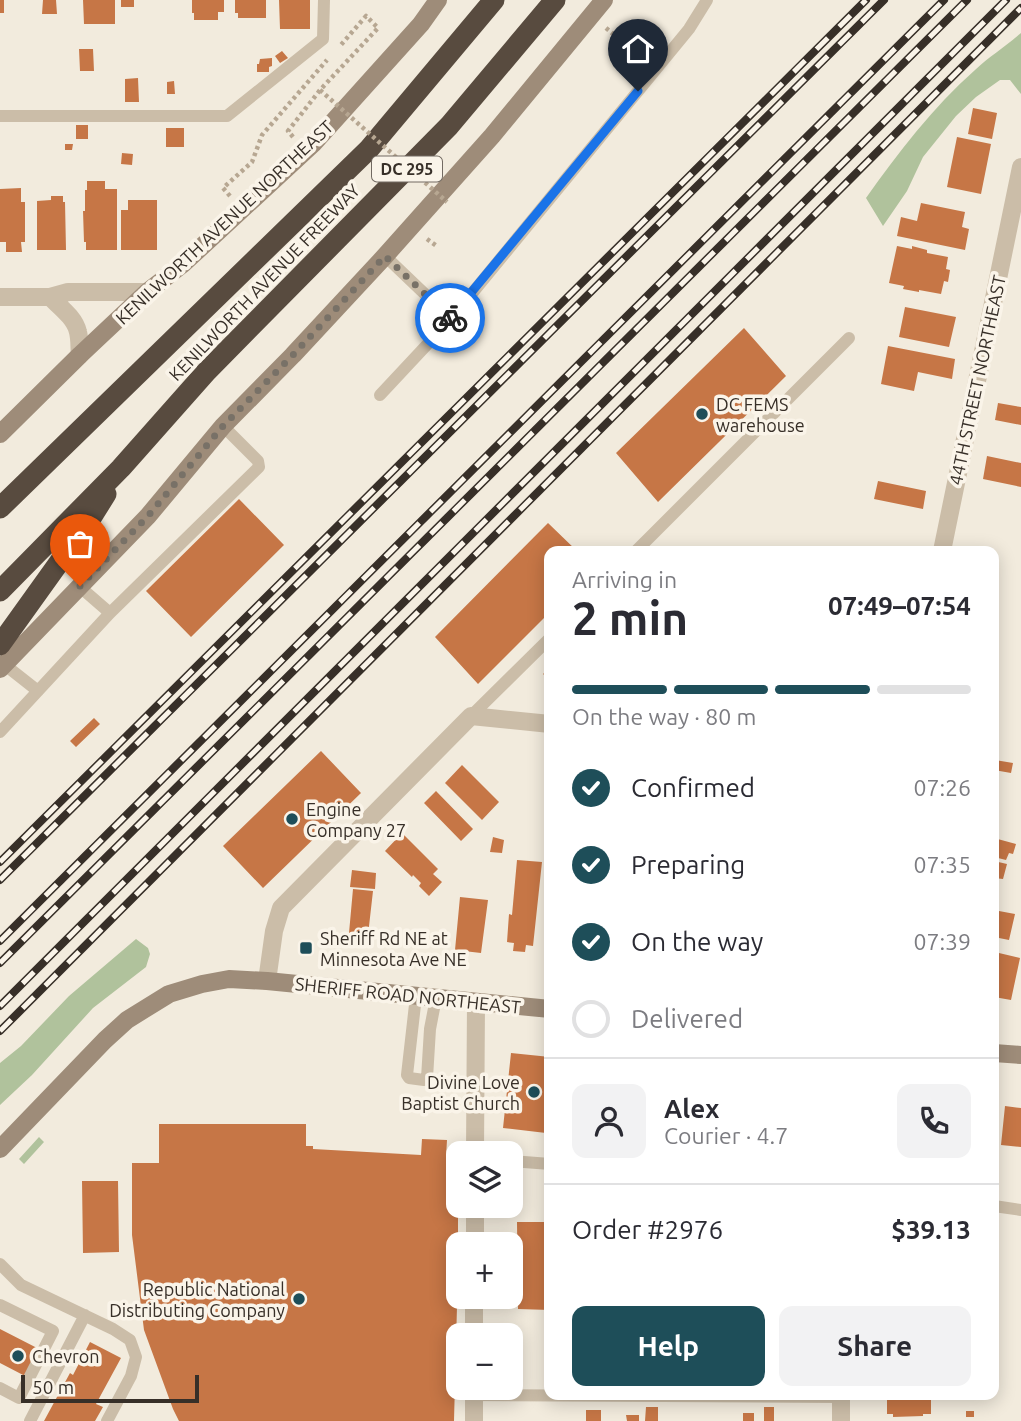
<!DOCTYPE html>
<meta charset="utf-8">
<style>
:root{--surface:#fff;--page:#f2f2f3;--text:#2b2b33;--muted:#7c7c81;--line:#e1e1e2;--accent:#1e4e59}
body{margin:0;font-family:Ubuntu,sans-serif;background:var(--page);color:var(--text);height:100vh;display:flex;flex-direction:column;font-size:26px;white-space:nowrap}
*{box-sizing:border-box;margin:0}
p{font-size:23px;color:var(--muted)}
.icon{flex:none;width:38px;height:38px;fill:none;stroke:currentColor;stroke-width:2;stroke-linecap:round;stroke-linejoin:round}
.map{position:relative;flex:1;overflow:hidden}
.sheet{position:absolute;left:544px;top:546px;width:455px;height:854px;display:flex;flex-direction:column;background:var(--surface);border-radius:14px;box-shadow:0 4px 18px #0003}
.sheet>*{flex:none}
.fabs{position:absolute;left:446px;top:1141px;display:grid;gap:14px}
.fabs a{display:grid;place-items:center;width:77px;height:77px;border-radius:14px;background:var(--surface);box-shadow:0 4px 18px #0003;font-size:35px}
.scale{position:absolute;left:21px;bottom:18px;width:178px;box-sizing:border-box;padding-left:7px;border:4px solid #372f28;border-top:0;font-size:19px;line-height:24px;white-space:nowrap;color:#372f28;-webkit-text-stroke:5px #faf4e9;paint-order:stroke}
.pin{position:absolute;display:grid;place-items:center;width:60px;height:60px;color:#fff;margin:-72px -30px;border-radius:50% 50% 50% 0;rotate:-45deg;box-shadow:0 0 7px #0007}
.pin .icon{rotate:45deg}
.courier{position:absolute;display:grid;place-items:center;width:70px;height:70px;margin:-35px;border:5px solid #1a73e8;border-radius:50%;background:#fff;color:#222;box-shadow:0 2px 9px #0007}
.head em{font-style:normal;font-weight:700}
.head div{display:flex;flex-direction:column-reverse}
.head{display:flex;align-items:center;justify-content:space-between;height:119px;padding:0 28px}
h1{font-size:46px;font-weight:700;line-height:52px}
.bar{display:grid;grid-template-columns:repeat(4,1fr);gap:10px 7px;align-content:center;height:84px;padding:0 28px}
.bar i{height:9px;border-radius:5px;background:var(--line)}
.bar .selected{background:var(--accent)}
.bar p{grid-column:span 4}
.line{display:flex;align-items:center;gap:18px;padding:0 28px;border-top:2px solid var(--line)}
.line div{flex:1}
.round{display:grid;place-items:center;flex:none;width:74px;height:74px;border-radius:14px;background:var(--page)}
ol{padding:0 28px;list-style:none}
li{display:flex;align-items:center;gap:21px;height:77px}
li p{margin-inline-start:auto}
li .icon{padding:7px;border-radius:50%;background:var(--accent);color:#fff;stroke-width:4}
li:last-child{color:var(--muted)}
li i{width:38px;height:38px;border:4px solid var(--line);border-radius:50%}
.action{display:flex;gap:14px;margin-top:auto;padding:14px 28px}
.action a{flex:1;height:80px;border-radius:14px;background:var(--accent);color:#fff;font-size:28px;font-weight:700;line-height:80px;text-align:center}
.action a+a{background:var(--page);color:var(--text)}
.map>svg:first-child{display:block}
.green{fill:#b0c29c}
.building{fill:#c67646}
.lines{fill:none;stroke-linecap:round;stroke-linejoin:round}
.path{stroke:#b7a792;stroke-width:4.5;stroke-dasharray:3.5 3.5;stroke-linecap:butt}
.lane{stroke:#cbbda8;stroke-width:12}
.street{stroke:#cbbda8;stroke-width:18}
.secondary{stroke:#9e8c79;stroke-width:18}
.highway{stroke:#584b3f;stroke-width:21}
.rail-casing{stroke:#372f28;stroke-width:8}
.rail{stroke:#faf4e9;stroke-width:5;stroke-dasharray:16;stroke-linecap:butt}
.path-bridge{stroke:#b7a792;stroke-width:4.5;stroke-dasharray:3.5 3.5;stroke-linecap:butt}
.done{stroke:#787167;stroke-width:7;stroke-dasharray:0 12.6}
.route{stroke:#1a73e8;stroke-width:9}
.poi-dot{fill:#1e4e59;stroke:#faf4e9;stroke-width:2.5}
.labels{text-anchor:middle;dominant-baseline:central;stroke-width:7;stroke-linejoin:round;paint-order:stroke}
.shield{fill:#faf4e9;stroke:#726a62;stroke-width:2}
.shield-label{font-size:16px;font-weight:bold;fill:#372f28}
.street-label{font-size:18px;fill:#372f28;stroke:#faf4e9}
.poi-label{font-size:18px;fill:#372f28;stroke:#faf4e9;text-anchor:start}
</style>
<div class="map">
<svg width="1021" height="1421" viewBox="0 0 1021 1421">
<rect width="100%" height="100%" fill="#f2ebdd"/>
<path class="green" d="M 1021,33 L 1021,94 L 1010,80 L 1000,80 L 976,97 L 956,116 L 923,157 L 907,191 L 883,226 L 866,198 C 898,153 933,107 975,70 C 989,57 1006,46 1021,33 Z
M 136,939 L 148,948 L 150,954 L 146,967 L 93,1008 L 32,1075 L 0,1105 L 0,1063 L 21,1046 L 69,996 Z
M 39,1137 L 44,1142 L 24,1164 L 19,1159 Z"/>
<path class="building" d="M 0,0 L 4,0 L 4,13 L 0,13 Z
M 43,0 L 56,0 L 57,14 L 42,14 Z
M 83,0 L 115,0 L 115,24 L 84,24 Z
M 121,0 L 134,0 L 134,7 L 121,7 Z
M 192,0 L 224,0 L 224,12 L 218,12 L 218,20 L 194,20 L 194,13 L 192,13 Z
M 235,0 L 266,0 L 266,18 L 238,18 L 238,13 L 235,13 Z
M 279,0 L 310,0 L 310,29 L 280,29 Z
M 79,49 L 93,49 L 94,71 L 80,71 Z
M 282,51 L 288,58 L 280,63 L 275,56 Z
M 272,58 L 272,66 L 269,67 L 269,72 L 257,72 L 257,64 L 259,64 L 260,59 Z
M 138,78 L 139,102 L 125,102 L 125,79 Z
M 174,81 L 175,94 L 167,94 L 167,82 Z
M 973,108 L 997,113 L 992,139 L 968,134 Z
M 76,125 L 88,125 L 88,139 L 76,139 Z
M 166,128 L 184,128 L 184,147 L 166,147 Z
M 957,137 L 991,144 L 981,194 L 947,187 Z
M 65,144 L 73,144 L 72,150 L 65,150 Z
M 122,153 L 133,154 L 132,165 L 121,164 Z
M 87,181 L 105,181 L 105,189 L 117,189 L 117,250 L 86,250 L 86,242 L 84,242 L 83,211 L 85,211 L 85,190 L 87,190 Z
M 21,188 L 21,202 L 25,202 L 25,242 L 21,242 L 22,252 L 6,252 L 6,242 L 0,242 L 0,189 Z
M 51,196 L 63,196 L 63,202 L 65,202 L 66,250 L 37,250 L 37,201 L 51,200 Z
M 128,200 L 157,200 L 157,250 L 121,250 L 121,210 L 128,210 Z
M 921,203 L 965,212 L 962,227 L 969,229 L 965,250 L 897,236 L 901,217 L 917,221 Z
M 897,246 L 912,249 L 912,246 L 927,250 L 927,253 L 948,257 L 946,269 L 950,270 L 948,282 L 944,281 L 941,294 L 919,290 L 919,292 L 903,289 L 904,286 L 889,283 Z
M 905,307 L 956,317 L 949,347 L 899,337 Z
M 744,328 L 786,376 L 658,502 L 616,453 Z
M 888,346 L 955,359 L 952,379 L 918,372 L 914,391 L 881,384 Z
M 998,403 L 1021,407 L 1021,425 L 995,420 Z
M 987,456 L 1021,463 L 1021,487 L 983,479 Z
M 878,481 L 926,491 L 923,509 L 874,499 Z
M 239,499 L 284,545 L 191,637 L 146,591 Z
M 548,523 L 577,551 L 550,551 L 550,612 L 478,684 L 435,637 Z
M 550,668 L 550,685 L 546,681 L 548,678 L 543,674 Z
M 94,718 L 100,724 L 76,747 L 70,741 Z
M 321,751 L 361,793 L 263,888 L 223,846 Z
M 995,760 L 1013,763 L 1011,773 L 994,770 Z
M 462,765 L 499,802 L 482,820 L 445,783 Z
M 436,791 L 473,829 L 461,841 L 424,803 Z
M 402,833 L 438,869 L 433,874 L 442,882 L 429,896 L 419,886 L 421,883 L 413,875 L 412,877 L 385,851 Z
M 493,837 L 504,840 L 502,853 L 490,852 Z
M 994,838 L 1016,844 L 1013,854 L 1009,853 L 1006,860 L 994,857 Z
M 517,860 L 542,862 L 533,946 L 526,945 L 525,952 L 513,951 L 514,943 L 507,942 L 509,914 L 512,915 Z
M 994,861 L 1007,864 L 1003,879 L 994,878 Z
M 352,870 L 376,873 L 375,889 L 350,887 Z
M 353,889 L 373,891 L 368,935 L 349,933 Z
M 460,897 L 488,900 L 481,953 L 455,950 Z
M 999,911 L 1015,914 L 1009,940 L 994,937 Z
M 999,953 L 1020,958 L 1011,1000 L 994,997 L 994,977 Z
M 511,1053 L 550,1057 L 550,1103 L 546,1133 L 503,1128 Z
M 994,1104 L 999,1105 L 996,1131 L 994,1131 Z
M 1005,1106 L 1021,1108 L 1021,1147 L 1001,1145 Z
M 159,1124 L 306,1124 L 306,1146 L 313,1146 L 313,1149 L 421,1155 L 422,1139 L 447,1140 L 446,1157 L 458,1158 L 458,1268 L 454,1421 L 179,1421 L 173,1409 L 144,1330 L 132,1235 L 132,1163 L 159,1163 Z
M 82,1181 L 118,1181 L 119,1252 L 83,1253 Z
M 517,1222 L 550,1222 L 550,1310 L 518,1309 Z
M 0,1329 L 39,1349 L 25,1376 L 0,1363 Z
M 90,1342 L 121,1358 L 96,1404 L 103,1407 L 95,1421 L 44,1421 L 70,1373 L 73,1375 Z
M 893,1395 L 931,1395 L 931,1414 L 923,1414 L 923,1416 L 893,1417 L 893,1414 L 887,1414 L 887,1396 Z
M 646,1407 L 658,1407 L 658,1421 L 645,1421 Z
M 764,1407 L 774,1407 L 774,1421 L 764,1421 Z
M 586,1410 L 601,1410 L 601,1421 L 586,1421 Z
M 966,1411 L 974,1411 L 974,1417 L 966,1417 Z
M 743,1413 L 754,1413 L 754,1421 L 743,1421 Z
M 626,1415 L 639,1415 L 639,1421 L 627,1421 Z"/>
<g class="lines">
<path class="path" d="M 606,28 L 619,39
M 293,137 L 288,131 L 320,90 L 378,28 L 366,16 L 340,46
M 230,196 L 223,188 L 252,162 L 262,135 L 327,60
M 427,239 L 438,247"/>
<path class="lane" d="M 0,116 L 227,116 L 323,39 L 324,0
M 385,256 L 451,319 L 689,29 L 707,0
M 380,395 L 451,319
M 636,551 L 849,338
M 80,587 L 110,613
M 5,665 L 38,691
M 471,716 L 550,638
M 0,732 L 110,613 L 259,467 L 258,461 L 223,426
M 416,996 L 407,1075 L 409,1078 L 424,1080 L 427,1078 L 430,1029 L 436,998
M 511,1161 L 550,1164
M 994,1206 L 1021,1210
M 0,1264 L 21,1285 L 113,1329 L 130,1340 L 136,1357 L 131,1376 L 107,1421
M 0,1305 L 53,1331 L 19,1398 L 0,1388
M 474,1395 L 841,1397
M 30,1421 L 85,1315"/>
<path class="street" d="M 0,297 L 50,297 L 68,292 L 147,292
M 50,297 C 60,307 75,318 78,332 C 80,340 79,348 80,355
M 942,551 L 1021,167
M 267,981 L 274,931 L 281,908 L 471,716 L 550,724
M 475,1153 L 476,1002
M 475,1244 L 475,1206
M 474,1335 L 474,1297
M 474,1421 L 474,1388
M 841,1421 L 841,1395"/>
<path class="secondary" d="M 0,434 L 80,355 L 147,292 L 183,264 L 313,144 L 421,24 L 438,0
M 0,669 L 148,516 L 223,426 L 293,355 L 385,256 L 492,136 L 604,0
M 994,1053 L 1021,1055
M 0,1149 L 105,1040 L 127,1020 L 169,994 L 202,984 L 229,979 L 267,981 L 550,1009"/>
<path class="highway" d="M 0,508 L 369,149 L 494,0
M 0,591 L 121,468 L 207,371 L 449,126 L 555,0
M 0,645 L 91,518 L 106,494"/>
<g class="rail-casing">
<path id="rail" d="M 0,862 L 866,0
M 0,880 L 884,0
M 0,941 L 944,0
M 0,963 L 967,0
M 0,1006 L 1006,0
M 0,1031 L 1021,8"/>
</g>
<use href="#rail" class="rail"/>
<path class="path-bridge" d="M 320,90 L 447,202"/>
</g>
<g class="lines">
<path class="done" d="M 80,586 L 148,516 L 223,426 L 293,355 L 385,256 L 450,318"/>
<path class="route" d="M 450,318 L 638,91"/>
</g>
<g class="poi-dot">
<circle cx="702" cy="414" r="7"/>
<circle cx="292" cy="819" r="7"/>
<rect x="299" y="941" width="14" height="14" rx="3.5"/>
<circle cx="534" cy="1092" r="7"/>
<circle cx="299" cy="1299" r="7"/>
<circle cx="18" cy="1356" r="7"/>
</g>
<g class="labels">
<rect class="shield" x="372" y="156.5" width="70" height="25" rx="5"/>
<g class="shield-label">
<text x="407" y="169">DC 295</text>
</g>
<g class="street-label">
<text transform="translate(224 222) rotate(-43)">KENILWORTH AVENUE NORTHEAST</text>
<text transform="translate(264 282) rotate(-46)">KENILWORTH AVENUE FREEWAY</text>
<text transform="translate(977 380) rotate(-78)">44TH STREET NORTHEAST</text>
<text transform="translate(408 995) rotate(6)">SHERIFF ROAD NORTHEAST</text>
</g>
<g class="poi-label">
<text x="716" y="404">DC FEMS<tspan x="716" dy="21">warehouse</tspan></text>
<text x="306" y="809">Engine<tspan x="306" dy="21">Company 27</tspan></text>
<text x="320" y="938">Sheriff Rd NE at<tspan x="320" dy="21">Minnesota Ave NE</tspan></text>
<text x="520" y="1082" text-anchor="end">Divine Love<tspan x="520" dy="21">Baptist Church</tspan></text>
<text x="285" y="1289" text-anchor="end">Republic National<tspan x="285" dy="21">Distributing Company</tspan></text>
<text x="32" y="1356">Chevron</text>
</g>
</g>
</svg>
<div class="fabs">
<a><svg class="icon" aria-label="layers" viewBox="0 0 24 24"><path d="M12 4l9 5-9 5-9-5zM3 14l9 5 9-5"/></svg></a>
<a>+</a>
<a>−</a>
</div>
<div class="scale">50 m</div>
<div class="pin" style="left:80px;top:586px;background:#ea580c"><svg class="icon" aria-label="bag" viewBox="0 0 24 24"><path d="M5 8h14l-1 12H6zM9 8a3 3 0 0 1 6 0"/></svg></div>
<div class="pin" style="left:638px;top:91px;background:#1f2937"><svg class="icon" aria-label="home" viewBox="0 0 24 24"><path d="M3 11l9-7 9 7M6 9v11h12V9"/></svg></div>
<div class="courier" style="left:450px;top:318px"><svg class="icon" aria-label="bike" viewBox="0 0 24 24"><circle cx="6" cy="16" r="4"/><circle cx="18" cy="16" r="4"/><path d="M6 16l4-8h5l3 8M10 8l3 8H6M13 5h3"/></svg></div>
<section class="sheet">
<div class="head"><div><h1>2 min</h1><p>Arriving in</p></div><em>07:49–07:54</em></div>
<div class="bar"><i class="selected"></i><i class="selected"></i><i class="selected"></i><i></i><p>On the way · 80 m</p></div>
<ol>
<li><svg class="icon" aria-label="check" viewBox="0 0 24 24"><path d="M5 12l5 5 9-10"/></svg>Confirmed<p>07:26</p></li>
<li><svg class="icon" aria-label="check" viewBox="0 0 24 24"><path d="M5 12l5 5 9-10"/></svg>Preparing<p>07:35</p></li>
<li><svg class="icon" aria-label="check" viewBox="0 0 24 24"><path d="M5 12l5 5 9-10"/></svg>On the way<p>07:39</p></li>
<li><i></i>Delivered</li>
</ol>
<div class="line" style="height:126px"><a class="round"><svg class="icon" aria-label="person" viewBox="0 0 24 24"><circle cx="12" cy="8" r="4"/><path d="M4 21q1-7 8-7t8 7"/></svg></a><div><b>Alex</b><p>Courier · 4.7</p></div><a class="round"><svg class="icon" aria-label="phone" viewBox="0 0 24 24"><path d="M5 4h4l2 5-3 2q2 4 5 5l2-3 5 2v4C11 20 4 13 5 4z"/></svg></a></div>
<div class="line" style="height:91px"><div>Order #2976</div><b>$39.13</b></div>
<div class="action"><a>Help</a><a>Share</a></div>
</section>
</div>
